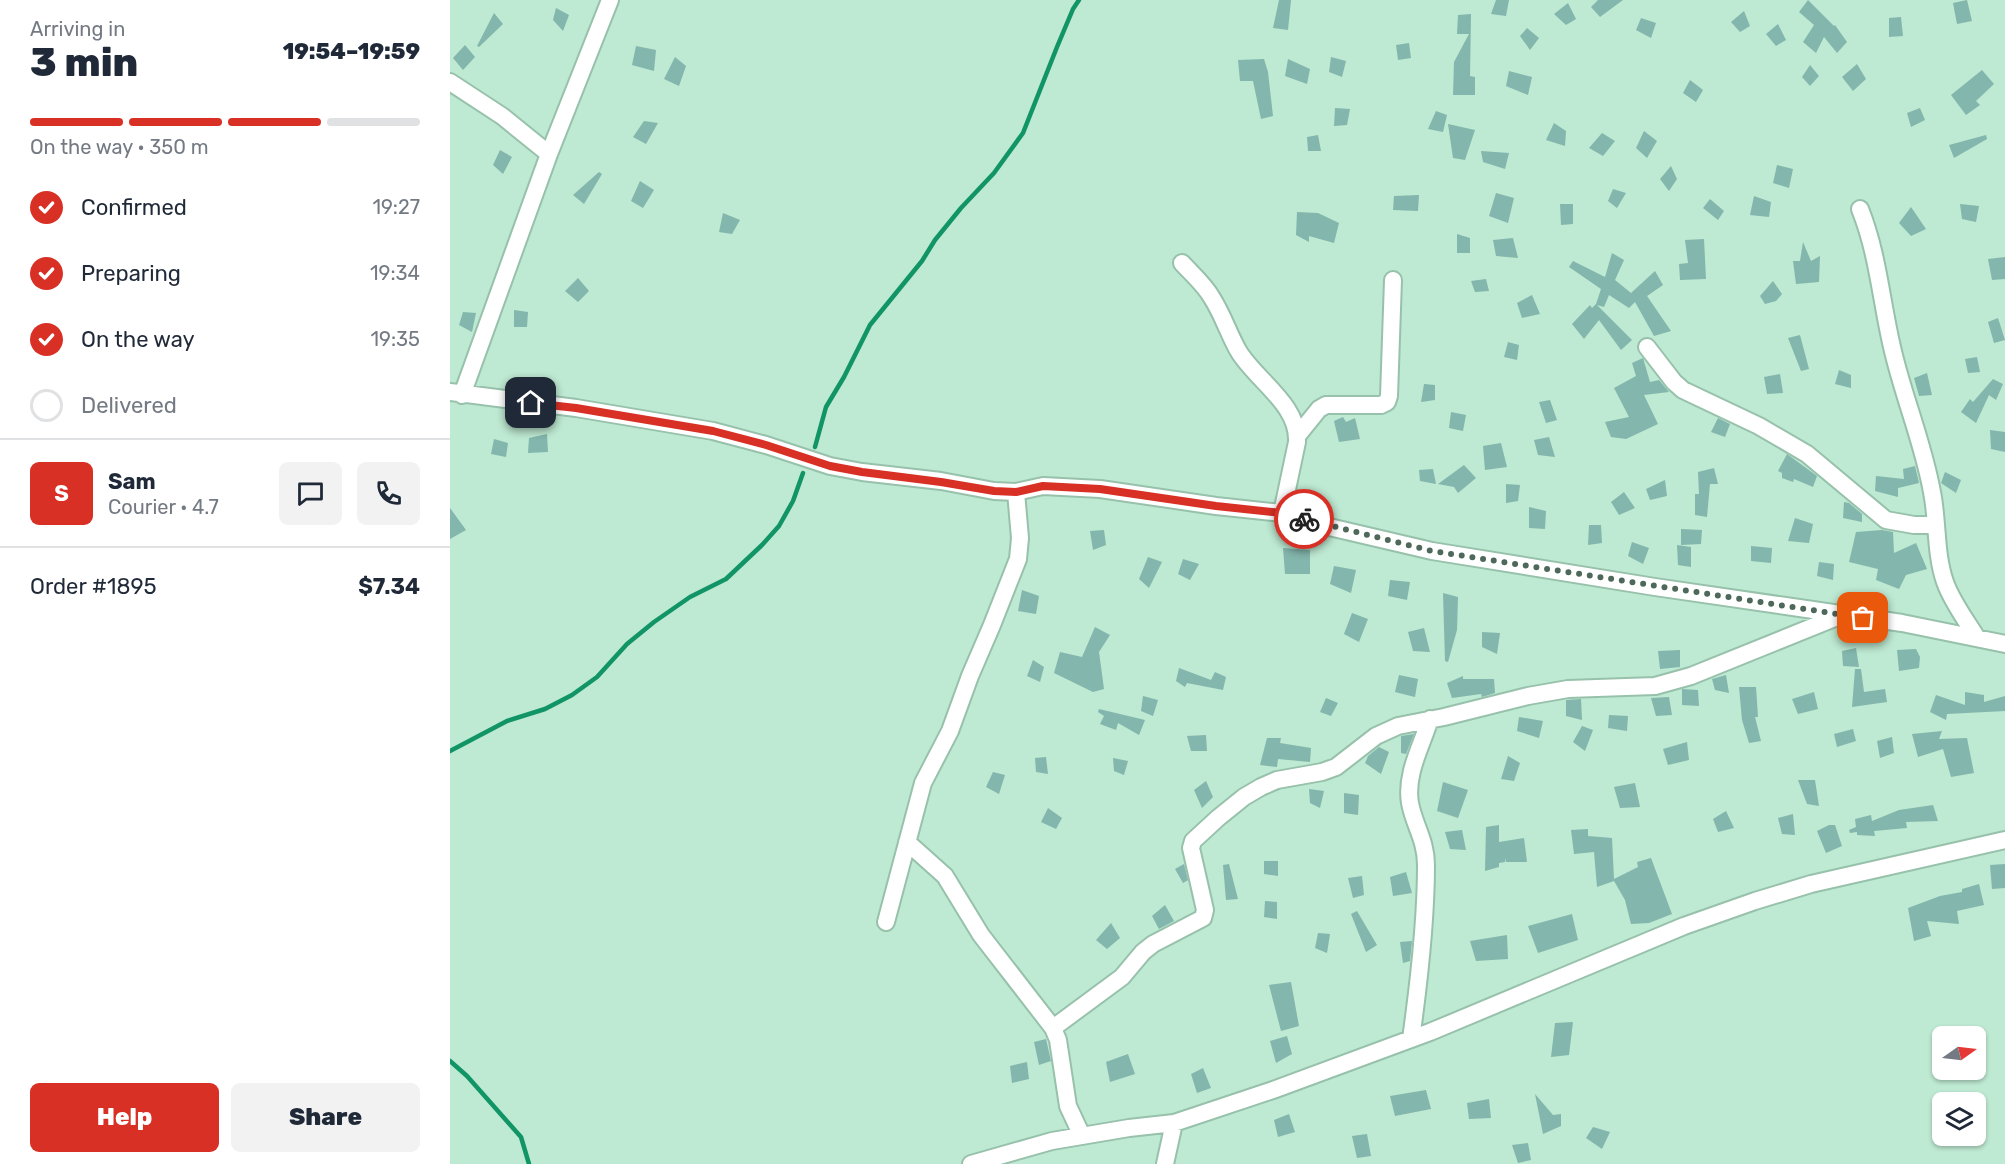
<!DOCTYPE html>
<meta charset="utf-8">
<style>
:root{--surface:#fff;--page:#f2f2f3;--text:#1f2937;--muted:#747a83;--line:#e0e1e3;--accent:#d93025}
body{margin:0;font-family:Rubik,sans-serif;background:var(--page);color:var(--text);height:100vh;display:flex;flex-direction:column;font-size:22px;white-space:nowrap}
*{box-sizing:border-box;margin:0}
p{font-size:20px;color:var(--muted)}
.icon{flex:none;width:33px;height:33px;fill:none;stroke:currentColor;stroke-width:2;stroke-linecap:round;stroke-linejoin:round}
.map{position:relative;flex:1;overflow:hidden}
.details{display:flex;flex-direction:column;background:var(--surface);width:450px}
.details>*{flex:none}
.needle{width:39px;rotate:76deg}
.tools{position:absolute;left:1482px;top:1026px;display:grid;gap:12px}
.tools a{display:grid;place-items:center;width:54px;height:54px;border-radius:9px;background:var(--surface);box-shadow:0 2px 4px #0004;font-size:30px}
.pin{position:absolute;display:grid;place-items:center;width:51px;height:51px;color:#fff;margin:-26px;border-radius:12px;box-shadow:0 3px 9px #0006}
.courier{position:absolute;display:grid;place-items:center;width:60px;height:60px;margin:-30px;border:4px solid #d93025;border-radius:50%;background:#fff;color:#222;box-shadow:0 2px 8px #0007}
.headline em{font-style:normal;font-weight:800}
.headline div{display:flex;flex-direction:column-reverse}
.headline{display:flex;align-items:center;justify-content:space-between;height:102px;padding:0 30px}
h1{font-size:39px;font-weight:800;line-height:45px}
.bar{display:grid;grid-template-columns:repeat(4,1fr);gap:9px 6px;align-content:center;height:72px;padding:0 30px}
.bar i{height:8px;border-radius:4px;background:var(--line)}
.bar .selected{background:var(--accent)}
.bar p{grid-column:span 4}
.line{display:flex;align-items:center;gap:15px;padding:0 30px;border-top:2px solid var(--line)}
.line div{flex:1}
.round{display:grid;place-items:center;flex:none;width:63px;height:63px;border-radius:9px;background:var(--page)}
ol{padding:0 30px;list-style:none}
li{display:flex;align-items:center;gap:18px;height:66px}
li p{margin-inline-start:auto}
li .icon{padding:6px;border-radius:50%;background:var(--accent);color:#fff;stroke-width:4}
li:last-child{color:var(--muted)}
li i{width:33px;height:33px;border:3px solid var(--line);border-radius:50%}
.primary-button{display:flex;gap:12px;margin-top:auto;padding:12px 30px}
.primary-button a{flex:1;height:69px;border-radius:9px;background:var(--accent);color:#fff;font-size:24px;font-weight:800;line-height:69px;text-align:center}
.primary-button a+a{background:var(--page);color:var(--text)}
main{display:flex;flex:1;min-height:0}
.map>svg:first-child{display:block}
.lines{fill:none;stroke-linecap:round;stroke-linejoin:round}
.stream{stroke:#119466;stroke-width:4.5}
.building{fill:#83b6ac}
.street-casing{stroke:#97c1ab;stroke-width:20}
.street{stroke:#fff;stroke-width:16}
.done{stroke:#4e685a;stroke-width:6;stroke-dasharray:0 10.8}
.route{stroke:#d93025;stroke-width:8}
</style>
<main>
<section class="details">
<div class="headline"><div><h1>3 min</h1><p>Arriving in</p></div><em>19:54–19:59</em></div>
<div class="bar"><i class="selected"></i><i class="selected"></i><i class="selected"></i><i></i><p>On the way · 350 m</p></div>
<ol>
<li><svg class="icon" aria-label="check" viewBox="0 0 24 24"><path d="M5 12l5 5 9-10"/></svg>Confirmed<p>19:27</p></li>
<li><svg class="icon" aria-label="check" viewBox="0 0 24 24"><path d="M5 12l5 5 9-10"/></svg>Preparing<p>19:34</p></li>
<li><svg class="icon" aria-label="check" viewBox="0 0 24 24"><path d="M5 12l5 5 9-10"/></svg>On the way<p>19:35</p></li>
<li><i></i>Delivered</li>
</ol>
<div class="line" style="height:108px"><b class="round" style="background:var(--accent);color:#fff">S</b><div><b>Sam</b><p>Courier · 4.7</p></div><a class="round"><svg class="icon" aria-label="chat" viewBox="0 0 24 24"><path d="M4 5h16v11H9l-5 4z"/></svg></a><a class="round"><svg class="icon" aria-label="phone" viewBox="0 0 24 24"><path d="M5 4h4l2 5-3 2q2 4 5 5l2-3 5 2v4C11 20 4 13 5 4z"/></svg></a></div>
<div class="line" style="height:78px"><div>Order #1895</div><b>$7.34</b></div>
<div class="primary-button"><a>Help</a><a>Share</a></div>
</section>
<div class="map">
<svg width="1555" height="1164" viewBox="0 0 1555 1164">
<rect width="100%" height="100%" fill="#bee9d2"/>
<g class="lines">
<path class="stream" d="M 365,447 L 376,407 L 394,377 L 420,325 L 472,261 L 485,240 L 511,208 L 544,173 L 573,133 L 607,47 L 623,9 L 629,0
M 0,751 L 57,721 L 95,709 L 122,695 L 147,677 L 177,644 L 204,622 L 240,597 L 276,579 L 312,545 L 329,526 L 343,501 L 353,473
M 0,1061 L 17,1076 L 71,1137 L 79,1164"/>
</g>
<path class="building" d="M 829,0 L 841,0 L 838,30 L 823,28 Z
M 1046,0 L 1059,0 L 1056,16 L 1041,14 Z
M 1148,0 L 1173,0 L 1150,17 L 1141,7 Z
M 1358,0 L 1384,26 L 1385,25 L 1397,42 L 1387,53 L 1374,37 L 1366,53 L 1353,42 L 1364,25 L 1349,12 Z
M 1517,0 L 1522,21 L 1507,24 L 1503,3 Z
M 1118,3 L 1126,19 L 1116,25 L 1104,14 Z
M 106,8 L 119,15 L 113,31 L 103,20 Z
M 1294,11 L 1300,26 L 1290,32 L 1281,22 Z
M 44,13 L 53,24 L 29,47 L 27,46 Z
M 1021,14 L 1020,76 L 1025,77 L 1025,95 L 1003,95 L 1004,62 L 1019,34 L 1007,34 L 1008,15 Z
M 1451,17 L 1453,36 L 1439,37 L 1439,18 Z
M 1191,18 L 1206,23 L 1201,38 L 1186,30 Z
M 1328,24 L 1336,40 L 1326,46 L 1316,34 Z
M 1077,28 L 1089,38 L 1080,50 L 1070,36 Z
M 959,43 L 961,58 L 948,60 L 946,45 Z
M 15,45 L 25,57 L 13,70 L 3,58 Z
M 186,46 L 206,50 L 204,71 L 182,65 Z
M 225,57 L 236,66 L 229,86 L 214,79 Z
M 881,57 L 896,61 L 892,77 L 879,72 Z
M 814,59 L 818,72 L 823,116 L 811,119 L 803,81 L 790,81 L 788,60 Z
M 838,59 L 860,69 L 857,84 L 835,76 Z
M 1407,64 L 1416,79 L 1403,91 L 1392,77 Z
M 1360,65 L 1369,76 L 1360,86 L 1352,77 Z
M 1532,70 L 1544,84 L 1526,101 L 1530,105 L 1516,115 L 1501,95 Z
M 1059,71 L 1082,77 L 1078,95 L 1056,86 Z
M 1240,80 L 1253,90 L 1246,102 L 1233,93 Z
M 885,108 L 900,109 L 897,125 L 884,126 Z
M 1470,108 L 1475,120 L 1461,127 L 1457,113 Z
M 986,111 L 997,115 L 993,132 L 978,129 Z
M 194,121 L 208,123 L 196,144 L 183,137 Z
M 1104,123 L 1116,131 L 1115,146 L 1096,140 Z
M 998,124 L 1025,130 L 1015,160 L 1003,158 Z
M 1194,131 L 1207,141 L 1197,158 L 1186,148 Z
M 1152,133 L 1165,141 L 1153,156 L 1139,148 Z
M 868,135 L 871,151 L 858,151 L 857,137 Z
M 1536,135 L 1537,139 L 1504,158 L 1499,145 Z
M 50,150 L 62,157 L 53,174 L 43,165 Z
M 1031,151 L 1059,153 L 1055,169 L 1033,162 Z
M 1327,165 L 1343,169 L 1339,188 L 1323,183 Z
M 1221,166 L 1227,179 L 1219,191 L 1210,179 Z
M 149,172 L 152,174 L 134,204 L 123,195 Z
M 190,181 L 204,190 L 193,208 L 181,201 Z
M 1163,189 L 1176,193 L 1167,208 L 1158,201 Z
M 1046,193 L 1064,198 L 1058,223 L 1039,216 Z
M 969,195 L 968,211 L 943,210 L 944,196 Z
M 1304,196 L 1321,202 L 1319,217 L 1300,215 Z
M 1260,199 L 1274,211 L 1268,220 L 1253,208 Z
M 1110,204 L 1123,204 L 1123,224 L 1111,225 Z
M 1510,204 L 1529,206 L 1526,222 L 1512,219 Z
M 1461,207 L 1476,229 L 1461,236 L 1449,223 Z
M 847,212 L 868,213 L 889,223 L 884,243 L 859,236 L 859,242 L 846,235 Z
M 273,213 L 290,220 L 282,234 L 269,232 Z
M 1007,234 L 1020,238 L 1020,253 L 1007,253 Z
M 1063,238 L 1068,258 L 1046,256 L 1043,240 Z
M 1254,239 L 1256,279 L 1230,280 L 1229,264 L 1238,263 L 1235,240 Z
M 1353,242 L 1361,261 L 1370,256 L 1369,282 L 1346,284 L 1343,261 L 1350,261 Z
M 1162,253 L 1174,260 L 1165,280 L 1181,293 L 1205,271 L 1213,285 L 1197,296 L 1221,331 L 1204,336 L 1185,302 L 1179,308 L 1159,295 L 1154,307 L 1147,305 L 1182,340 L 1171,350 L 1149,320 L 1134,339 L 1122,324 L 1140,305 L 1142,308 L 1146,304 L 1151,289 L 1119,267 L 1123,261 L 1155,277 Z
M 1555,257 L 1555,279 L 1542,280 L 1538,259 Z
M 128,278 L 139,291 L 128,302 L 115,291 Z
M 1036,279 L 1039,291 L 1025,292 L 1021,281 Z
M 1323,281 L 1332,294 L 1326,301 L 1315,304 L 1310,296 Z
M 1082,295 L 1090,314 L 1072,318 L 1067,303 Z
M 64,310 L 78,312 L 77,327 L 64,327 Z
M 13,312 L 26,313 L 22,332 L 9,325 Z
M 1548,318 L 1555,340 L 1544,343 L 1538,322 Z
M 1350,335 L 1359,369 L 1351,371 L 1338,338 Z
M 1058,342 L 1069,345 L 1067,360 L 1054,357 Z
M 1527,357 L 1530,372 L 1518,373 L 1515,359 Z
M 1193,358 L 1200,382 L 1209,380 L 1219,392 L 1194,395 L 1208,424 L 1176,439 L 1161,437 L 1155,422 L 1179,417 L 1164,388 L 1186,376 L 1182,363 Z
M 1389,370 L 1401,375 L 1401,388 L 1385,384 Z
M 1477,373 L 1482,395 L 1469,396 L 1464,378 Z
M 1330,374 L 1333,393 L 1317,394 L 1314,377 Z
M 1543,379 L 1553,384 L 1546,400 L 1539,395 L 1526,423 L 1511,412 L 1520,399 L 1523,402 Z
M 974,384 L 985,385 L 985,400 L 971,402 Z
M 1100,400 L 1107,420 L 1096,423 L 1089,402 Z
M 1001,412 L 1016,415 L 1013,431 L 999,428 Z
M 893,417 L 896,422 L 905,418 L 910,439 L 889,442 L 884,421 Z
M 1268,418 L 1280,424 L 1275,437 L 1261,432 Z
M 1540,430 L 1555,432 L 1555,452 L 1541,449 Z
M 97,434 L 98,452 L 78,453 L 79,438 Z
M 1099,437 L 1105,457 L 1088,455 L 1084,440 Z
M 44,439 L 58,443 L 56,457 L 41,454 Z
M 1051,443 L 1057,467 L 1035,470 L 1033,446 Z
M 1337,454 L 1367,476 L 1363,487 L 1344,479 L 1343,482 L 1332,478 L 1332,473 L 1328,471 Z
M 1014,465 L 1026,478 L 1008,493 L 1004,487 L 988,484 Z
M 1465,466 L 1469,483 L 1448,488 L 1448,497 L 1425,491 L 1426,476 L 1454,479 L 1453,469 Z
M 1264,468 L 1268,484 L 1260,484 L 1257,517 L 1245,515 L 1245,494 L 1249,494 L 1248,472 Z
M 983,469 L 986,484 L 970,481 L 969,470 Z
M 1495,472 L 1511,480 L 1506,493 L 1491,483 Z
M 1215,480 L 1217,496 L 1200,500 L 1196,489 Z
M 1056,484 L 1070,485 L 1068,501 L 1056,503 Z
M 1174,492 L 1185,508 L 1169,515 L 1161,502 Z
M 1394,502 L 1399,503 L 1412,514 L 1412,522 L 1393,518 Z
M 1079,507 L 1096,511 L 1095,529 L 1079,528 Z
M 0,508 L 16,530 L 0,539 Z
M 1345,518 L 1363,524 L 1359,543 L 1338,541 Z
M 1139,525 L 1151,525 L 1152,543 L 1138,545 Z
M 1231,529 L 1252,530 L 1251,544 L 1231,545 Z
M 654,530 L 656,545 L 643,550 L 640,531 Z
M 1432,530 L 1443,532 L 1444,553 L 1466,543 L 1477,569 L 1456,575 L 1449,589 L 1426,580 L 1428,569 L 1399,562 L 1406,532 Z
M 1182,542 L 1199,548 L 1193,564 L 1178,556 Z
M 1227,545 L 1241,547 L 1241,567 L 1228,565 Z
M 1301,546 L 1322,548 L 1321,563 L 1301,561 Z
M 833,548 L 860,550 L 860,574 L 835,574 Z
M 698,557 L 712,562 L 699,588 L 689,579 Z
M 733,559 L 749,564 L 740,580 L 728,574 Z
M 1369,562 L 1384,564 L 1383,580 L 1367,576 Z
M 884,566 L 906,570 L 901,593 L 880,584 Z
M 940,580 L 960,582 L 957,600 L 938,596 Z
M 572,590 L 589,596 L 586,614 L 568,611 Z
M 993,593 L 1008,597 L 1007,630 L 998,662 L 995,661 Z
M 902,613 L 918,619 L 909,642 L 894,634 Z
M 645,627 L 660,635 L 649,652 L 654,689 L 643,692 L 604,673 L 610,652 L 632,657 Z
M 974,628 L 980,652 L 963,651 L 958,632 Z
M 1032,632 L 1050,633 L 1047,654 L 1032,647 Z
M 1406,648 L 1409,667 L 1393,666 L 1392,651 Z
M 1466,649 L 1470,657 L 1469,668 L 1449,671 L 1447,650 Z
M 1230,650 L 1230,667 L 1210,669 L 1208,651 Z
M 583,660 L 594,667 L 590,682 L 577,676 Z
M 729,668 L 761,680 L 765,672 L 776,677 L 773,690 L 737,683 L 735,687 L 726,681 Z
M 1405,669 L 1411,669 L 1414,692 L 1435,689 L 1437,702 L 1402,707 Z
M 949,675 L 968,679 L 965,697 L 945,692 Z
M 1276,675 L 1279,693 L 1265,690 L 1262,679 Z
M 1013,676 L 1013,679 L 1044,679 L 1045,693 L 1032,697 L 1031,694 L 1002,698 L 997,683 Z
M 1289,687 L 1306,687 L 1308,717 L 1305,717 L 1311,741 L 1299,743 L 1292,720 Z
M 1232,689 L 1248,690 L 1249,706 L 1232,705 Z
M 1364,692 L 1368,709 L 1348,714 L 1342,699 Z
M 1515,692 L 1534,695 L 1534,702 L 1555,696 L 1555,711 L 1497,714 L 1496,720 L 1480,712 L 1486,695 L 1515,705 Z
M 693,696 L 708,700 L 703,716 L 691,711 Z
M 1219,697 L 1222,715 L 1206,716 L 1201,698 Z
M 876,698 L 888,703 L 881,716 L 870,712 Z
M 1131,699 L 1132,720 L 1116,716 L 1116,700 Z
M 649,709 L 695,720 L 689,735 L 668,723 L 666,730 L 650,724 L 654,716 L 648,712 Z
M 1159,715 L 1178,716 L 1177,731 L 1158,728 Z
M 1069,717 L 1093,721 L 1089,738 L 1067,731 Z
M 1132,726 L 1143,730 L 1135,751 L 1123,742 Z
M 1403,729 L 1406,741 L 1387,747 L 1384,734 Z
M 1492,731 L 1489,739 L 1517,738 L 1524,773 L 1501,777 L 1493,749 L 1468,757 L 1462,734 Z
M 964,734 L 956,754 L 951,753 L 951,736 Z
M 756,735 L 757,751 L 741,751 L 737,736 Z
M 1442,737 L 1444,753 L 1430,758 L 1427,741 Z
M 817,738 L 831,738 L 830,743 L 861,748 L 860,762 L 828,759 L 827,767 L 810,765 Z
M 1237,742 L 1239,760 L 1218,765 L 1213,749 Z
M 929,747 L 939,752 L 931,774 L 915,763 L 918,756 Z
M 1058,756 L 1070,763 L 1064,781 L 1051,779 Z
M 596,757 L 598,774 L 586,772 L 585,758 Z
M 663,758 L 678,761 L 674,775 L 664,771 Z
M 543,772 L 555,775 L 549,794 L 536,787 Z
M 1348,780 L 1365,780 L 1369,806 L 1357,804 Z
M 756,781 L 763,797 L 752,808 L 744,790 Z
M 993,782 L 1018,790 L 1008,818 L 987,811 Z
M 1185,783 L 1190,807 L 1170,808 L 1164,787 Z
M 859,789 L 874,791 L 870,808 L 860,803 Z
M 894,793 L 909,795 L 908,815 L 894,813 Z
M 1483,805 L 1488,821 L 1456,822 L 1457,828 L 1424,831 L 1425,836 L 1407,835 L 1407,832 L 1400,833 L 1399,830 L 1406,827 L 1405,819 L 1421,815 L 1422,821 L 1449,810 Z
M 598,808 L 612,818 L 606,829 L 591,822 Z
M 1276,811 L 1284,828 L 1268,832 L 1263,819 Z
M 1343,814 L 1345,835 L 1332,834 L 1328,818 Z
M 1049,825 L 1049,842 L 1074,838 L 1077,862 L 1056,862 L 1055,858 L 1055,862 L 1049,863 L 1049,867 L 1035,871 L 1036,827 Z
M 1379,825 L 1385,825 L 1392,846 L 1376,853 L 1367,831 Z
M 1138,829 L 1138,836 L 1162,838 L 1164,879 L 1188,867 L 1187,862 L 1201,858 L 1222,914 L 1199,923 L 1181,924 L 1175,900 L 1164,881 L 1147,887 L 1144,852 L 1124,854 L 1121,830 Z
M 1012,830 L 1016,850 L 1000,849 L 995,832 Z
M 814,861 L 828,861 L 828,876 L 814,874 Z
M 734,864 L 738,880 L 733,883 L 725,869 Z
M 779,864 L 788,899 L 776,900 L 773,865 Z
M 1555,864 L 1555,888 L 1542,889 L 1540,865 Z
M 956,872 L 962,893 L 943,896 L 940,877 Z
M 912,876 L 914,895 L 903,898 L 898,878 Z
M 1529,884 L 1534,905 L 1507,911 L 1509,924 L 1477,921 L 1481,936 L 1464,941 L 1458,908 L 1490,896 L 1512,892 L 1512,889 Z
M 815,901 L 827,902 L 827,919 L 814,917 Z
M 715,905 L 724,921 L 709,929 L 702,916 Z
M 907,911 L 927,945 L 916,952 L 901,914 Z
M 1122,914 L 1128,940 L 1088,953 L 1078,926 Z
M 661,923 L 670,938 L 657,949 L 646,940 Z
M 868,933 L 880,934 L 877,953 L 865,948 Z
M 1057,935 L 1058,959 L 1026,961 L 1020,941 Z
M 962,941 L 960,961 L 953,963 L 950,942 Z
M 841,982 L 849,1026 L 831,1031 L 819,985 Z
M 1123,1022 L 1119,1055 L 1101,1057 L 1105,1023 Z
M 837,1036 L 842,1054 L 826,1063 L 820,1041 Z
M 596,1039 L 601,1061 L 589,1065 L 584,1042 Z
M 678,1054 L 685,1074 L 660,1082 L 656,1062 Z
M 577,1062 L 579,1079 L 562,1083 L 560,1066 Z
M 753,1068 L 761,1088 L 747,1093 L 741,1074 Z
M 976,1090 L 981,1109 L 945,1116 L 940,1096 Z
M 1085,1094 L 1103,1115 L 1111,1114 L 1111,1126 L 1093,1134 Z
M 1039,1099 L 1041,1118 L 1019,1119 L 1017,1103 Z
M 839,1114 L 845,1132 L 828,1137 L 824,1120 Z
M 1143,1127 L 1160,1132 L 1152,1149 L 1136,1138 Z
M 917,1134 L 921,1156 L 907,1158 L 902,1136 Z
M 1078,1143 L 1081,1160 L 1068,1163 L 1062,1145 Z"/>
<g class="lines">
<g class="street-casing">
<path id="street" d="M 0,82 L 52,116 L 99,154
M 1410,209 C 1428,254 1431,300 1442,347 C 1453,396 1473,442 1482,492 C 1488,522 1485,553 1495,582 C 1502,602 1516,620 1527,638
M 732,263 C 742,274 755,285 762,298 C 773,315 779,335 789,352 C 807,381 849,405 847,442 L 832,513
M 1197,347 L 1224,382 L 1233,390 L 1309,426 L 1357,454 L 1436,520 L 1464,525 L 1486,525
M 0,392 L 126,408 L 263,431 L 316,445 L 380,466 L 412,472 L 491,481 L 544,491 L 566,492 L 593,486 L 650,489 L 766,506 L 832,513 L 875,526 L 982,551 L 1205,587 L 1452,623 L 1555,644
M 12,395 L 99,154 L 160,0
M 848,435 L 869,409 L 876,405 L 931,405 L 937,402 L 939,396 L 943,280
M 457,842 L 495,876 L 531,935 L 603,1028 L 608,1040 L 618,1106 L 632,1136
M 436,922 L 473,783 L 500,731 L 520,676 L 542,625 L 568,559 L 570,538 L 566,492
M 603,1028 L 672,977 L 693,952 L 703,944 L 753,918 L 755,910 L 741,848 L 743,841 L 768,818 L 794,797 L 811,787 L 827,780 L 872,772 L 886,767 L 926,736 L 948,726 L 994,717 L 1078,696 L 1118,689 L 1205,686 L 1241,676 L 1392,615
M 961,1039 C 969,982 976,923 976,865 C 976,840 964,825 960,803 C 955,774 972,745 980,719
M 521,1164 L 602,1141 L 679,1128 L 724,1123 L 823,1090 L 980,1032 L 1234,926 L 1305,901 L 1361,884 L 1555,840
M 715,1164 L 724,1123"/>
</g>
<use href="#street" class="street"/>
</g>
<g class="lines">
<path class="done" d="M 854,519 L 982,551 L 1413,618"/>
<path class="route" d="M 81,403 L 126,408 L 263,431 L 316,445 L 380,466 L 412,472 L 491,482 L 544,491 L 566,492 L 593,486 L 650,489 L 766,506 L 832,513 L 854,519"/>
</g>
</svg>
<div class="tools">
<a><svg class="needle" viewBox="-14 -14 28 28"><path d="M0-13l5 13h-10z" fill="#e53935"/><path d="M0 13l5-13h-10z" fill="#747a83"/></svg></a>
<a><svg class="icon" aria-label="layers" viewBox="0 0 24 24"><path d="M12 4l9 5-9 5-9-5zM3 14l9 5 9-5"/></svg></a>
</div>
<div class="pin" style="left:1413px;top:618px;background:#ea580c"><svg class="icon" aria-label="bag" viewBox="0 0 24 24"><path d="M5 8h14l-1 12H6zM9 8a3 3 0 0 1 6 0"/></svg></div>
<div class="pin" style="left:81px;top:403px;background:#1f2937"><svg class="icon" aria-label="home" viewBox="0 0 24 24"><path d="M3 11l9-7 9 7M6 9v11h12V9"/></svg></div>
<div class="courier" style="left:854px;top:519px"><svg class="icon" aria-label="bike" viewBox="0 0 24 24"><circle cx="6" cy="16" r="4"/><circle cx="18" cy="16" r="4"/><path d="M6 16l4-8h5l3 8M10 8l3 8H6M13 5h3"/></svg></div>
</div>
</main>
